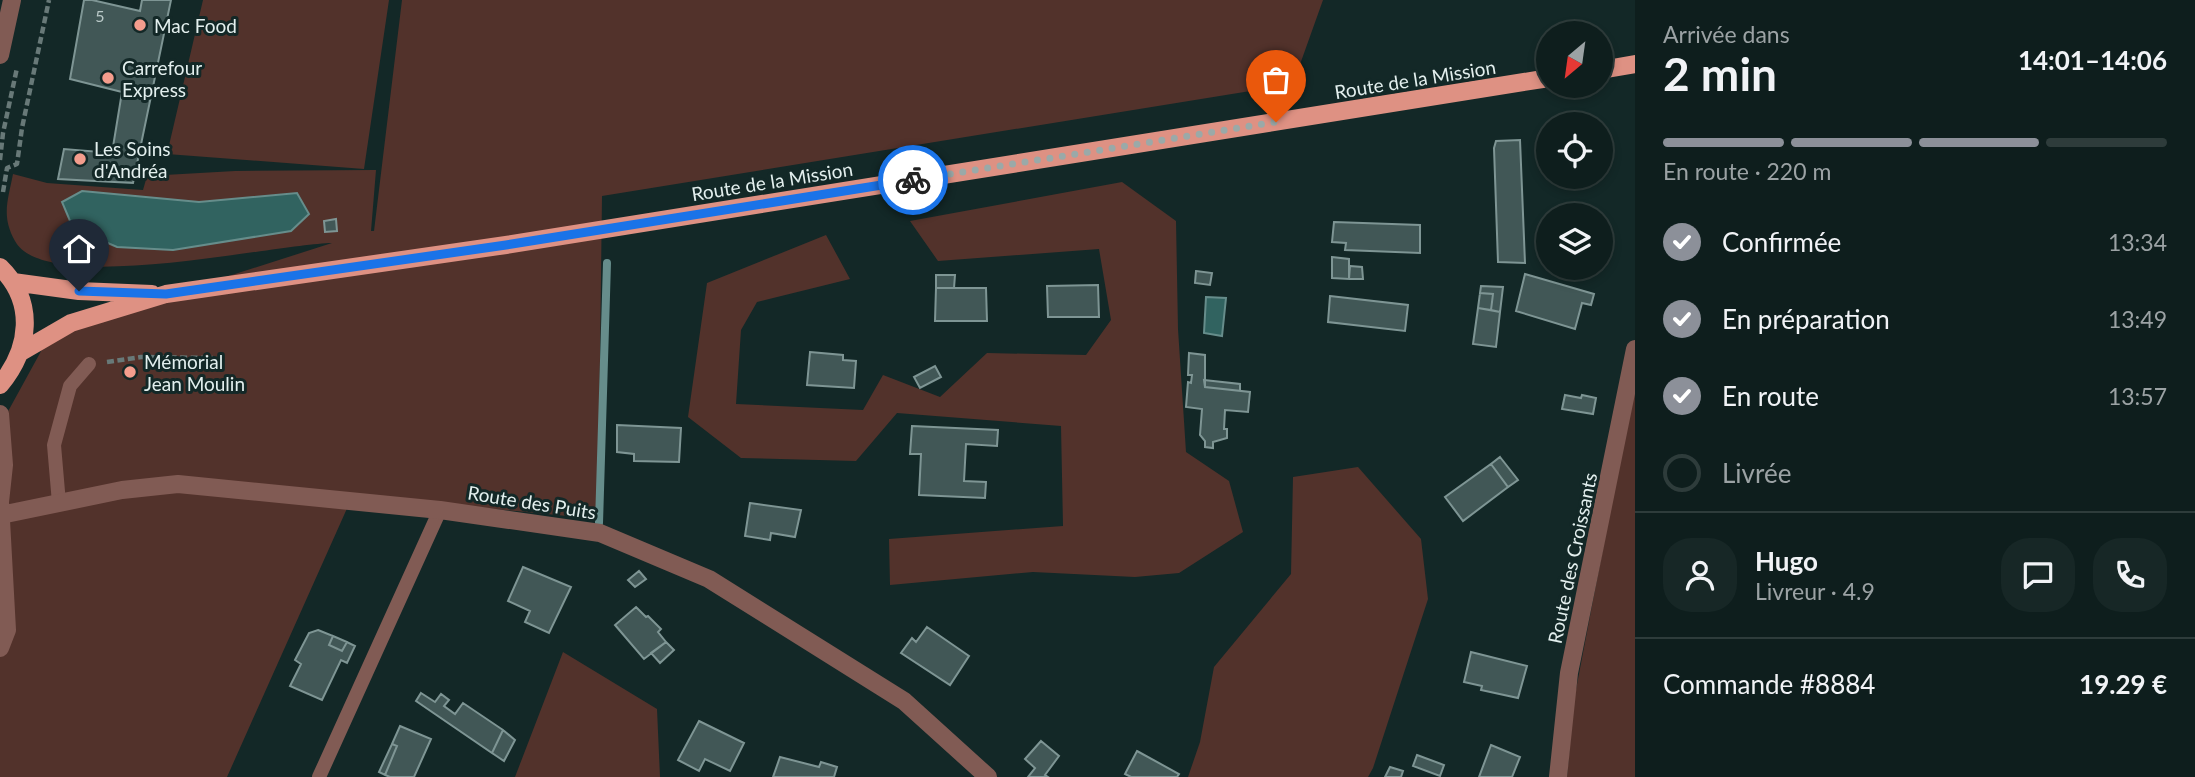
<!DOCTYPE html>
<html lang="fr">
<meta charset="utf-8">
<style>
:root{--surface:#0e1e1d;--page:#172726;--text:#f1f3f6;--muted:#9ba2a4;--line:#2e3c3b;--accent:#8c9099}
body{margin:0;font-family:Lato,sans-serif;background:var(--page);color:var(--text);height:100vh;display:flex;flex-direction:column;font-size:26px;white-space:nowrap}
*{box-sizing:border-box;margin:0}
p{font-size:23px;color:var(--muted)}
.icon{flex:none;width:38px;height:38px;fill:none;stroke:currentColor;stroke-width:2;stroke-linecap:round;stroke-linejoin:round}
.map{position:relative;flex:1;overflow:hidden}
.details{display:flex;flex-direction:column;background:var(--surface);width:560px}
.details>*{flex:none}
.needle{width:46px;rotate:209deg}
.buttons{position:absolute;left:1536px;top:21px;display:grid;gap:14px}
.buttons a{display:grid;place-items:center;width:77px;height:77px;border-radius:50%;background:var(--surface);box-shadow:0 4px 10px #0003,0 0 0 2px var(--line);font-size:35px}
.pin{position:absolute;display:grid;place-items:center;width:60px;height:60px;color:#fff;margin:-72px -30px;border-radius:50% 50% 50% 0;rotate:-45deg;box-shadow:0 0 7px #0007}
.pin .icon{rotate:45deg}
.courier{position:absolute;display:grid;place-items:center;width:70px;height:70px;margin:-35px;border:5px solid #1a73e8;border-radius:50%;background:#fff;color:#222;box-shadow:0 2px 9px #0007}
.head em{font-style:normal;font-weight:700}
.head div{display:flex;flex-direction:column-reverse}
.head{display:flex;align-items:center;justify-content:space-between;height:119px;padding:0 28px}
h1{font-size:46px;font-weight:700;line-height:52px}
.bar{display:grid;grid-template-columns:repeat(4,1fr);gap:10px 7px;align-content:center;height:84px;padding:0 28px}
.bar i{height:9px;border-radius:5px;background:var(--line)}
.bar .active{background:var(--accent)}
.bar p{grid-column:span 4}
.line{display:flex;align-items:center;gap:18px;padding:0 28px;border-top:2px solid var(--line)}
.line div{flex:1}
.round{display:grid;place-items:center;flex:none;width:74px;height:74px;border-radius:28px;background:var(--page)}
ol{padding:0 28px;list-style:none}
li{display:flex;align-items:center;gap:21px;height:77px}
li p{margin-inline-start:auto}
li .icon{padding:7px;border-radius:50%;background:var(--accent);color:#fff;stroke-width:4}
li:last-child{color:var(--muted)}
li i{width:38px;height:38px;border:4px solid var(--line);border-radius:50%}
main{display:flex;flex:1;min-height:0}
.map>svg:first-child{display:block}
.green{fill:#52322b;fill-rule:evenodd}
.water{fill:#316360;stroke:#668d8b;stroke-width:2}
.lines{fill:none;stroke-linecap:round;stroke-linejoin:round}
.stream{stroke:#668d8b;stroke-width:8}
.building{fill:#415756;stroke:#7e9594;stroke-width:2}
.path{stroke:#687978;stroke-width:4.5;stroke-dasharray:7 3.5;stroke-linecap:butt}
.service{stroke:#815b54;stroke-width:14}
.minor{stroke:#815b54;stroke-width:18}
.primary{stroke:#de9183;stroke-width:18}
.done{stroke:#9aa9a8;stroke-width:7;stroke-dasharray:0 12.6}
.route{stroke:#1a73e8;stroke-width:9}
.poi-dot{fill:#f49d8d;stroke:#132827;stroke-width:2.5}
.labels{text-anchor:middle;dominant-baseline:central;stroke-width:6;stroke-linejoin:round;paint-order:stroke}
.number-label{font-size:16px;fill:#bac9c8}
.poi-label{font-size:19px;fill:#e3efee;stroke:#132827;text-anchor:start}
.street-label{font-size:19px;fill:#e3efee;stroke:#132827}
</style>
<main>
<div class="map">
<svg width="1635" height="777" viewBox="0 0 1635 777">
<rect width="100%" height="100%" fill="#132827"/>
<path class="green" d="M 203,0 L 389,0 L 364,169 L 167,154 Z
M 402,0 L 1323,0 L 1293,84 L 602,196 L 598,519 L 353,495 L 227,777 L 0,777 L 0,426 L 51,333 L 332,243 C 274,244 45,297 15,241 C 1,216 8,200 13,174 L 47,183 L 143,190 L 147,176 L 235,171 L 376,170 L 371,231 L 374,231 ZM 83,191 L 199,202 L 297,193 L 73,228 Z
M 1122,182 L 1176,221 L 1178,329 L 1186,452 L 1229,481 L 1243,532 L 1179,573 L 1135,577 L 1033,572 L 890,585 L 889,539 L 1063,526 L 1061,426 L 897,413 L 856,461 L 741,458 L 688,417 L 707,283 L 826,235 L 850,279 L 757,302 L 741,330 L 736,404 L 863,410 L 883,375 L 940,397 L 987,353 L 1086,355 L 1111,320 L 1099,249 L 938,261 L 910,221 Z
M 1635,381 L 1635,777 L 1567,777 L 1574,700 Z
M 1358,467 L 1421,539 L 1428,599 L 1373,768 L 1368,777 L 1188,777 L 1200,742 L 1214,667 L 1291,574 L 1293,477 Z
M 563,652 L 657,709 L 660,777 L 515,777 Z"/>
<path class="water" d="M 82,191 L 199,202 L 297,193 L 309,214 L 291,231 L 173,250 L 117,247 L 73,228 L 62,202 Z
M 1206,297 L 1226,298 L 1222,336 L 1204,333 Z"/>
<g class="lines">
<path class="stream" d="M 599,523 L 607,263"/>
</g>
<path class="building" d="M 84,0 L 92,0 L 140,11 L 142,0 L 171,0 L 133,183 L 58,179 L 64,149 L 112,153 L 122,92 L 70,79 Z
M 1520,140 L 1525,263 L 1498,262 L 1494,148 L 1496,141 Z
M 336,219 L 337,231 L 325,232 L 324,221 Z
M 1334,222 L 1420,225 L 1420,253 L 1345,250 L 1346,243 L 1332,242 Z
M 1332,257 L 1349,259 L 1349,279 L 1332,278 Z
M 1350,266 L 1362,267 L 1363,279 L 1349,279 Z
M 1196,271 L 1212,273 L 1210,285 L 1195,283 Z
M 1525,274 L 1594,294 L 1591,305 L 1582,303 L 1575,329 L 1516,311 Z
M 936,275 L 955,275 L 954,288 L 936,288 Z
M 1098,285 L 1099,317 L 1048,317 L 1047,286 Z
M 1481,286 L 1503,287 L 1500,312 L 1491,310 L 1493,294 L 1480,293 Z
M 936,288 L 986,288 L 987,321 L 935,321 Z
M 1480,293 L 1493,294 L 1491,310 L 1478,308 Z
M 1330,296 L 1408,305 L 1405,331 L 1328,322 Z
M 1478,308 L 1500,312 L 1496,347 L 1473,344 Z
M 810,352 L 843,355 L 843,360 L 856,361 L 854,388 L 807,385 Z
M 1189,353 L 1205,355 L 1205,387 L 1250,392 L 1248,412 L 1225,410 L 1224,429 L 1227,429 L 1227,438 L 1213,442 L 1213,448 L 1205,447 L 1205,441 L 1200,435 L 1202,409 L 1186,407 L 1188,382 L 1191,383 L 1192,375 L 1188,375 Z
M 935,366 L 941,377 L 920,388 L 914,377 Z
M 1204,380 L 1240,384 L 1240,391 L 1205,387 Z
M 1565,395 L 1581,398 L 1582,395 L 1596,398 L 1593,414 L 1562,409 Z
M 617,425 L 681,428 L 679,462 L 634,461 L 634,454 L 617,452 Z
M 912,426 L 998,430 L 997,446 L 966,444 L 964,481 L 986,482 L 985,498 L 919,495 L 921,454 L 910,454 Z
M 1500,457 L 1518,480 L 1508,487 L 1491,464 Z
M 1491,464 L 1508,487 L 1463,521 L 1445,497 Z
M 750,503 L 801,510 L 795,537 L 771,533 L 770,540 L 745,536 Z
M 523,567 L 571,587 L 549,633 L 525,622 L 530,611 L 508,601 Z
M 639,571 L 646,579 L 635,587 L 628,580 Z
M 636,607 L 646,617 L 648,616 L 661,629 L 658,632 L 666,642 L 644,659 L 615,625 Z
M 927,627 L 969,656 L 950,685 L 901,653 L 912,638 L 916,642 Z
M 318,630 L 333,636 L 329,645 L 342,651 L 347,642 L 355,646 L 347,663 L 341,660 L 322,700 L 290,686 L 301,664 L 295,660 L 309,633 Z
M 333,636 L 347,642 L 342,651 L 329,645 Z
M 666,642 L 674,650 L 660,663 L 651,653 Z
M 1471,652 L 1527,666 L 1518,698 L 1481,690 L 1482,686 L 1464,682 Z
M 421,693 L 435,702 L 441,694 L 449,700 L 444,706 L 455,714 L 463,703 L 503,730 L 492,753 L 416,701 Z
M 699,721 L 744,743 L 730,771 L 705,759 L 699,771 L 678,760 Z
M 400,726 L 431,739 L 414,777 L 390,777 L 385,775 L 397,746 L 392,744 Z
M 503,730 L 515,740 L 504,761 L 492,753 Z
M 1041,741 L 1059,756 L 1045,775 L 1048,777 L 1028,777 L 1035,768 L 1025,759 Z
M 392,744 L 397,746 L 385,775 L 379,772 Z
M 1491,745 L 1520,757 L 1512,777 L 1479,777 Z
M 1137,751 L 1179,774 L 1177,777 L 1131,777 L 1125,774 Z
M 1417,755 L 1444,765 L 1440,776 L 1413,766 Z
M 780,757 L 819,767 L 821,762 L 837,767 L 834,777 L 773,777 Z
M 1390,767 L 1403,771 L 1401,777 L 1385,777 Z"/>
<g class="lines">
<path class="path" d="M 0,160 L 3,133 L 17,68
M 3,192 L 7,168 L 17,164 L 22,128 L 49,0
M 107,362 L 141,357 L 213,358"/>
<path class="service" d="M 59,503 L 54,445 L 70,386 L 89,364
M 319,777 L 440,510"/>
<path class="minor" d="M 0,55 L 12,0
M 0,414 L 4,465 L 0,502 L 7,630 L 0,648
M 1,515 L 122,490 L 178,484 L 440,510 L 600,533 L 709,579 L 904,701 L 988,777
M 1558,777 L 1569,673 L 1635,349"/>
<path class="primary" d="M 1601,70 L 1635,64
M 0,267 C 36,302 30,349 0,385
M 13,282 L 79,291 L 152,294
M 21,352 L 71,323 L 166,294 L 506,245 L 1549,78"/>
</g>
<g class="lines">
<path class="done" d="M 913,180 L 1276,122"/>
<path class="route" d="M 79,291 L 166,294 L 506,245 L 913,180"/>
</g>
<g class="poi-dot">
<circle cx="140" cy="25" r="7"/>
<circle cx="108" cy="78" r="7"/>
<circle cx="80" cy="159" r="7"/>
<circle cx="130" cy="372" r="7"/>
</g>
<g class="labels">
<g class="number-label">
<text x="100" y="15">5</text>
</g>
<g class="poi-label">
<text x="154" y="25">Mac Food</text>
<text x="122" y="67">Carrefour<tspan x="122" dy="22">Express</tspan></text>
<text x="94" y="148">Les Soins<tspan x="94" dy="22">d'Andréa</tspan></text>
<text x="144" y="361">Mémorial<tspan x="144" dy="22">Jean Moulin</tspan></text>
</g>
<g class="street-label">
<text transform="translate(1415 79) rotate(-9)">Route de la Mission</text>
<text transform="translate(772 181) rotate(-9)">Route de la Mission</text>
<text transform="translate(532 502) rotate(9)">Route des Puits</text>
<text transform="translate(1572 558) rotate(-78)">Route des Croissants</text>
</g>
</g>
</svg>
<div class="buttons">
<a><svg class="needle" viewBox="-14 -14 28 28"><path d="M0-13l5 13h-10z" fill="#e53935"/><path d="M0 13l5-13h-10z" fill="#9ba2a4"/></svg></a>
<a><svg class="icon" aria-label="locate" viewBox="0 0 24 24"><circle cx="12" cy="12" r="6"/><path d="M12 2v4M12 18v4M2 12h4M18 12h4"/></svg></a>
<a><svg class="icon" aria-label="layers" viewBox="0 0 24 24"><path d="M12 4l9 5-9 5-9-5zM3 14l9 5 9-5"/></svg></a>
</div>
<div class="pin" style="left:1276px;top:122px;background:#ea580c"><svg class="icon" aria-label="bag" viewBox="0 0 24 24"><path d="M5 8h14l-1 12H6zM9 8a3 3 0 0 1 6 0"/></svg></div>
<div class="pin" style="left:79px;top:291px;background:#1f2937"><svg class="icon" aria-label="home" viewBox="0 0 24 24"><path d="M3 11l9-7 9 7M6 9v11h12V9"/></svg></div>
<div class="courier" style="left:913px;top:180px"><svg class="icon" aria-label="bike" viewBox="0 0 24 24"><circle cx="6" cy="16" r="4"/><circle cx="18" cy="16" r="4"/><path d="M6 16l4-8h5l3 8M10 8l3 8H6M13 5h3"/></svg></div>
</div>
<section class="details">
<div class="head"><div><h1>2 min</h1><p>Arrivée dans</p></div><em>14:01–14:06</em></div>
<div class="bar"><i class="active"></i><i class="active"></i><i class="active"></i><i></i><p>En route · 220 m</p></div>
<ol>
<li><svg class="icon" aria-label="check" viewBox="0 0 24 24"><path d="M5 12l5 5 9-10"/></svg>Confirmée<p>13:34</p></li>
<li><svg class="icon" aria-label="check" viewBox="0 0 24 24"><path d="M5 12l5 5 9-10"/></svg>En préparation<p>13:49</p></li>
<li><svg class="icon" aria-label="check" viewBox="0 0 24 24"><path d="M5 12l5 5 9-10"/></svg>En route<p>13:57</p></li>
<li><i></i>Livrée</li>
</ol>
<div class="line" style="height:126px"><a class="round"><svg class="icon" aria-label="person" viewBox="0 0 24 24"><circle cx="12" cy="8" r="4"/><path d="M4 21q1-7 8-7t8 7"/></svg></a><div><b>Hugo</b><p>Livreur · 4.9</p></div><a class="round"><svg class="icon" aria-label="chat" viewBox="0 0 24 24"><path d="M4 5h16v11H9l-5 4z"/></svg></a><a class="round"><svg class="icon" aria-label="phone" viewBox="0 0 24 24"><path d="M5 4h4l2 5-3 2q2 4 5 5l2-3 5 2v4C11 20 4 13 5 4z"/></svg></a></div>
<div class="line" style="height:91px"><div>Commande #8884</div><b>19.29 €</b></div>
</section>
</main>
